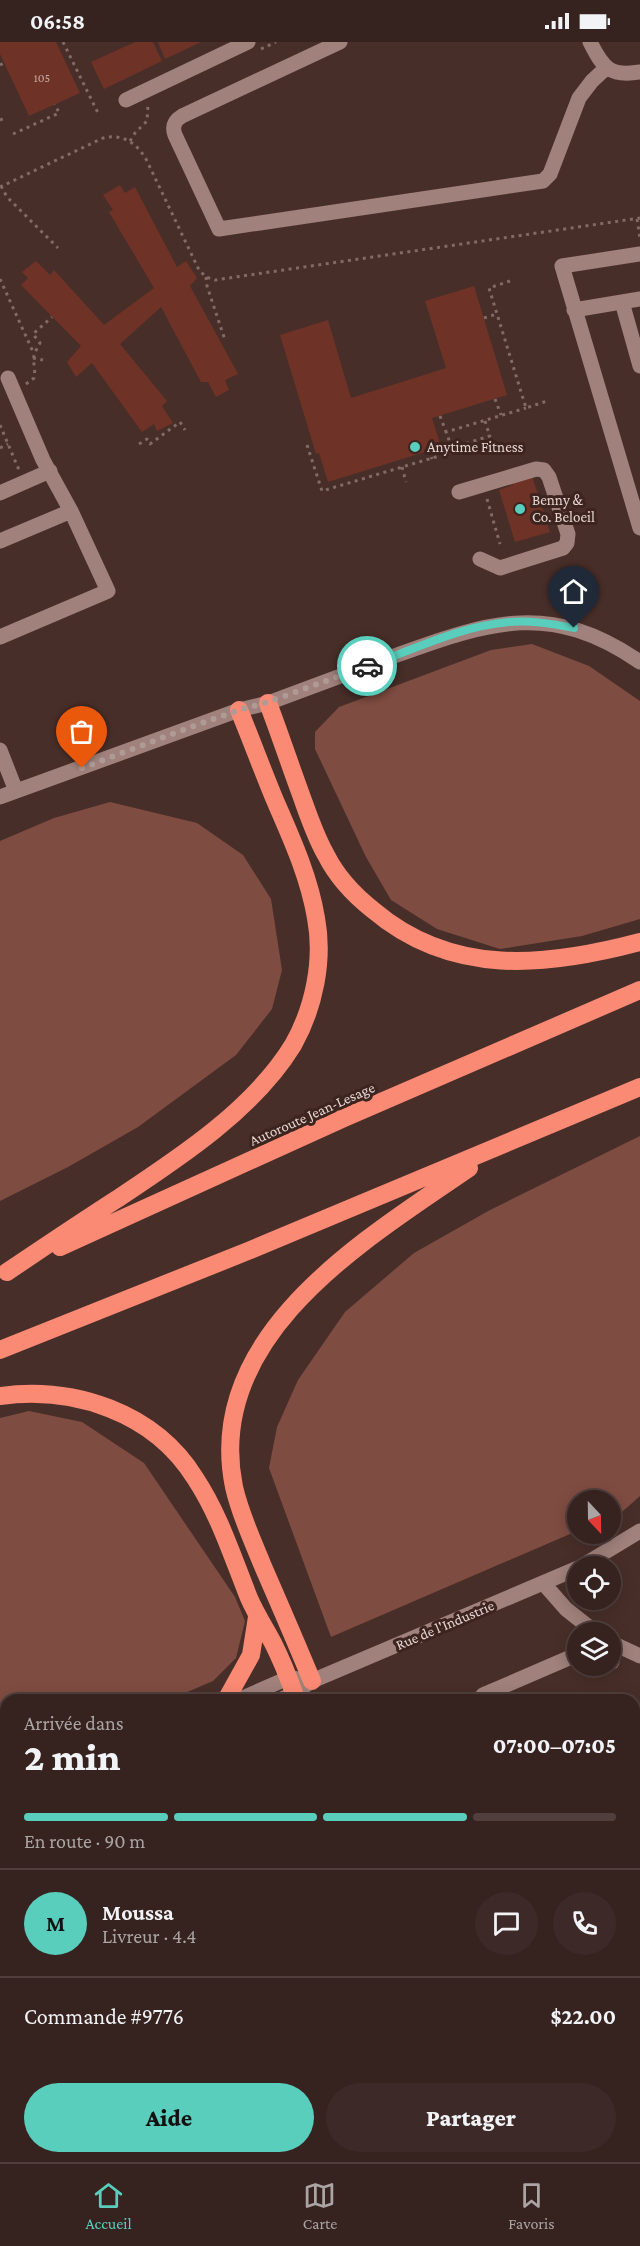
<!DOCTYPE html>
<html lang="fr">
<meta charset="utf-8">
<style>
:root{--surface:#36221f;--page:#3d2a28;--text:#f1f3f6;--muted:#aaa4a4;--line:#503f3d;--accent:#5acebd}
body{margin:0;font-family:"Crimson Pro",serif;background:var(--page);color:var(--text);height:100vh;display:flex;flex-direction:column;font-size:22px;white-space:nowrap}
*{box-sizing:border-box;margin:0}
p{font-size:20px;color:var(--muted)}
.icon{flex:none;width:33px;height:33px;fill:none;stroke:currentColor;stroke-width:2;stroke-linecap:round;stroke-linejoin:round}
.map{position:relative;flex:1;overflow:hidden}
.drawer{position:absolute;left:0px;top:1652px;width:640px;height:470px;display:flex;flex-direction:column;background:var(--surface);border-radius:18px 18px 0 0;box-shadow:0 3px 15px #0003,0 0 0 2px var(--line)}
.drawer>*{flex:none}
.needle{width:39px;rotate:158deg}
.tools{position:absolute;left:567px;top:1448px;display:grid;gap:12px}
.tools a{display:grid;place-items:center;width:54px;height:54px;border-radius:50%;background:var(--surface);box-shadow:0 3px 15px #0003,0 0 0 2px var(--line);font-size:30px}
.pin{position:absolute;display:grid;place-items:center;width:51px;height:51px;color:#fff;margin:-62px -26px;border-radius:50% 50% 50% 0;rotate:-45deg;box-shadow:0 0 6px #0007}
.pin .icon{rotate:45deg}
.courier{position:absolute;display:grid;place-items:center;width:60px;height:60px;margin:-30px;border:4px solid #5acebd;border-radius:50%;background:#fff;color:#222;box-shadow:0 2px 8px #0007}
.overview em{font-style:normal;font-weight:800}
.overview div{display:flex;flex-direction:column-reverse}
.overview{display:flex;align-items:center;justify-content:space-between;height:102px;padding:0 24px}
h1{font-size:39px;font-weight:800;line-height:45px}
.bar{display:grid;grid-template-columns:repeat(4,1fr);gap:9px 6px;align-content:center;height:72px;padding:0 24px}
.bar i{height:8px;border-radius:4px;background:var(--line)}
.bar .on{background:var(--accent)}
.bar p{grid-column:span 4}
.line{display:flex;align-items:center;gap:15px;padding:0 24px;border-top:2px solid var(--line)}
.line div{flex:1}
.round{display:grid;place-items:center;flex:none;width:63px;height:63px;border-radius:32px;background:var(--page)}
.cta{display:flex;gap:12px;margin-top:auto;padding:12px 24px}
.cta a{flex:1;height:69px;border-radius:36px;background:var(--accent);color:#111;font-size:24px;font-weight:800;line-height:69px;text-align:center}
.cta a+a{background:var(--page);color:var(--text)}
.status{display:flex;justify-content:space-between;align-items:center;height:42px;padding:0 30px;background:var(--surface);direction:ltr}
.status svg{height:16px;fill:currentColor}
.dock{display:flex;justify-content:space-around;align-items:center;height:84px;border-top:2px solid var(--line);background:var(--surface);font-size:16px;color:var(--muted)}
.dock a{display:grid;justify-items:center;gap:3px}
.dock .on{color:var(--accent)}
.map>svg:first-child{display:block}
.green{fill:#7f4c41}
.building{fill:#6f3226}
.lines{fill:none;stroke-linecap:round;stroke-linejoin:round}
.path{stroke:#816b66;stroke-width:3;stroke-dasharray:3 4.5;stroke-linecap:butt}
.minor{stroke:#a0817b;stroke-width:15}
.highway{stroke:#fa8a74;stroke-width:18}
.done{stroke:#af9b96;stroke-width:6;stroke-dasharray:0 10.8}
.route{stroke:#5acebd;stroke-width:8}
.poi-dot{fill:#5acebd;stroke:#3d241f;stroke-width:2}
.labels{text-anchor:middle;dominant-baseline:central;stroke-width:6;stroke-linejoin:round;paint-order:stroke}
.number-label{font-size:12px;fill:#c8aca6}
.poi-label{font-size:15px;fill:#e6d5d1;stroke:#3d241f;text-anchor:start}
.street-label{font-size:15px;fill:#e6d5d1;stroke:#3d241f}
</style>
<div class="status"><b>06:58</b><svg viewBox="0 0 49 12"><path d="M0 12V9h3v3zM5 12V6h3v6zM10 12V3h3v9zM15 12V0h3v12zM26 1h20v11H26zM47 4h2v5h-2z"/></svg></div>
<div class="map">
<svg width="640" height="2120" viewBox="0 0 640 2120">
<rect width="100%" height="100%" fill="#482e29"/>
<path class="green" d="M 532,602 L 589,624 L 640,659 L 640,877 L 582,894 L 500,907 L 437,887 L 391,858 L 366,815 L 315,707 L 315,690 L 339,665 L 491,608 Z
M 110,760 L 197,781 L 243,813 L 271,857 L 282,928 L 272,967 L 236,1013 L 138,1085 L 68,1125 L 0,1159 L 0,799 L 54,776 Z
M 640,1094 L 640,1454 L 622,1470 L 611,1475 L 610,1458 L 578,1458 L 577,1489 L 331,1595 L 269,1426 L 277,1385 L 298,1338 L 345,1270 L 414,1211 L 490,1168 Z
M 29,1369 L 82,1380 L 144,1421 L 235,1555 L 245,1579 L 236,1616 L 213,1639 L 171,1657 L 6,1658 L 6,1731 L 0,1734 L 0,1376 Z"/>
<path class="building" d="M 0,0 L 56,0 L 80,51 L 29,74 L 0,12 Z
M 135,0 L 153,0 L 162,19 L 104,47 L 91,20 Z
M 158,0 L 201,0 L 165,17 Z
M 120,143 L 125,151 L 135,145 L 177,225 L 186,219 L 197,236 L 190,244 L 238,332 L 225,338 L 229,348 L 216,355 L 208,340 L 201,340 L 161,265 L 120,302 L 167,359 L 162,364 L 173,381 L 157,389 L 154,382 L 142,390 L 92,321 L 76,335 L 67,320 L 81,304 L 21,243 L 28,236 L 22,230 L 36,219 L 50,233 L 54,228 L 104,283 L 154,246 L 109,170 L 113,168 L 103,153 Z
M 474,244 L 507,353 L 432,376 L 441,405 L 328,440 L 319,411 L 316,412 L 280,293 L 328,278 L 351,356 L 446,326 L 425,259 Z
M 532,434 L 550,490 L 515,500 L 499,448 L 513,443 L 512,440 Z
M 640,1678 L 640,1720 L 634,1718 L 634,1692 Z"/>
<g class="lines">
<path class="path" d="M 63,0 L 98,71
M 261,7 L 276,0
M 0,23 L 4,21
M 0,78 L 5,76
M 13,92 L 59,71 L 55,62
M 130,99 L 135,91 L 147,79 L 148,63
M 1,144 L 7,155 L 58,206
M 0,145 L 103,96 C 123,91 138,102 147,119 L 199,228 L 206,235 L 215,238 L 640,176
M 637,177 L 640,196
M 206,235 L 207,244 L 225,298
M 0,237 L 34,312
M 510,239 L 489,246 L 526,366 L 547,359
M 484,276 L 497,272
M 33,316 L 43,318
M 26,342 L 34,336 C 37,319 28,321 40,301 L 33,292 L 52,275
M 495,357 L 501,373
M 440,374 L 446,390
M 485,379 L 490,395
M 0,383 L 19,428
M 139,402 L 147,397 L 150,402 L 180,380 L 185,388
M 307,403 L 322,449 L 449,411 L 452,406 L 446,390 L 526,366
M 0,406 L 8,402
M 452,406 L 493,393
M 429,408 L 432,417
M 402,425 L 406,440
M 487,457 L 500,502"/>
<path class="minor" d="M 340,0 L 182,74 C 174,79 172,85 175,93 L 219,187 L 543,139 L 550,132 L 579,56 L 592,39 L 606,26
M 590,0 C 603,26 610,35 640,30
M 126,58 L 248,0
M 640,212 L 562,224 L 640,486
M 622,260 L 640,324
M 574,268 L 640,257
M 459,450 L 536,427 L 544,428 L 549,435 L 568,492 L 567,501 L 563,506 L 500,526 L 480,517
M 0,451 L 50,429
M 0,499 L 71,469
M 0,595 L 108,549 L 71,469 L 43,418 L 8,336
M 0,708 L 16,749
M 0,755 L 239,668 L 268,661 C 311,645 354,629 397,613 C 491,579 551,559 640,620
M 582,1524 L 640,1489
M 544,1542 L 566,1567 L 595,1590
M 610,1600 L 640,1614
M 610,1619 L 612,1620
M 238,1658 L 288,1636 L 300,1637
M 280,1658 L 294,1651 L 312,1639 L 578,1526
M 479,1658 L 483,1653 L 578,1612
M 0,1760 L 6,1758
M 634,1763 L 640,1761
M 0,1777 L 6,1774
M 0,1971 L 6,1974"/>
<path class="highway" d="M 268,661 C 279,690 289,720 300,750 C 308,772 315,794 326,813 C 337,835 354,853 373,868 C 452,935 546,925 640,900
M 60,1205 L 344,1076 L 640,948
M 7,1230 C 44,1205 80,1181 117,1157 C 179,1116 254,1067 293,1003 C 314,966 324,918 316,876 C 309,834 291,795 274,756 C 262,727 251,697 239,668
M 0,1308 L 248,1209 L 640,1045
M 0,1354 C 74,1344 154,1370 195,1436 C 219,1472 233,1516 249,1556 C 256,1572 265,1586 273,1601 C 281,1617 288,1634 294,1651
M 312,1639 C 296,1600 279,1561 262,1522 C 252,1497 240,1472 234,1445 C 203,1294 364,1198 469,1126
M 226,1658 L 251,1613 L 257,1575"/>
</g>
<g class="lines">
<path class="done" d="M 82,726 L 191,685 L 239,668 L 268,660 L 367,624"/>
<path class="route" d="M 367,624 C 413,608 460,584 509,580 C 531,578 552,582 574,586"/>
</g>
<g class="poi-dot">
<circle cx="415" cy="405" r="6"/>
<circle cx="520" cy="467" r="6"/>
</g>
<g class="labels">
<g class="number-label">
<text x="42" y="36">105</text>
</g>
<g class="poi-label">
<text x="427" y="405">Anytime Fitness</text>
<text x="532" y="458">Benny &amp;<tspan x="532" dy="17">Co. Beloeil</tspan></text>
</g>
<g class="street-label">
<text transform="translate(312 1072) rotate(-24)">Autoroute Jean-Lesage</text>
<text transform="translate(445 1583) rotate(-23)">Rue de l'Industrie</text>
</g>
</g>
</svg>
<div class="tools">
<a><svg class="needle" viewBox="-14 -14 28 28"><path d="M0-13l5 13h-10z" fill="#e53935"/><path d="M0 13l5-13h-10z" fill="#aaa4a4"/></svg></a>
<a><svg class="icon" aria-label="locate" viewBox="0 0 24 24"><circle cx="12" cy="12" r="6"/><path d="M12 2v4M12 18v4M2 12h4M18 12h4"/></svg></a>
<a><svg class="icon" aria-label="layers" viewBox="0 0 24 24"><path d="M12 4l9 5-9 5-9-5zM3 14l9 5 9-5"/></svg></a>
</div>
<div class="pin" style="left:82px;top:726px;background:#ea580c"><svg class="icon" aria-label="bag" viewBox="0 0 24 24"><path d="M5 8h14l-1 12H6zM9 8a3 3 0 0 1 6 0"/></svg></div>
<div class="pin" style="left:574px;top:586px;background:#1f2937"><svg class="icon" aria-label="home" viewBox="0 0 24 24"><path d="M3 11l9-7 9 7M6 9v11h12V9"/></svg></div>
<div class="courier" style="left:367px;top:624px"><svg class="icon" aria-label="car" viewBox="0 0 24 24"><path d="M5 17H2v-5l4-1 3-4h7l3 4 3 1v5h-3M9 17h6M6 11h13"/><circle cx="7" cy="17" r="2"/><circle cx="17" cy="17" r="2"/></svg></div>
<section class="drawer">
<div class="overview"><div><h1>2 min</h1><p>Arrivée dans</p></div><em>07:00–07:05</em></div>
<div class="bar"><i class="on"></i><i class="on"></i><i class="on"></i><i></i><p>En route · 90 m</p></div>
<div class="line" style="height:108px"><b class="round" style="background:var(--accent);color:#111">M</b><div><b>Moussa</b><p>Livreur · 4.4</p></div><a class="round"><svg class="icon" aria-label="chat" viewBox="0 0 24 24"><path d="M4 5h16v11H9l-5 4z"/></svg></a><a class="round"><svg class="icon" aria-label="phone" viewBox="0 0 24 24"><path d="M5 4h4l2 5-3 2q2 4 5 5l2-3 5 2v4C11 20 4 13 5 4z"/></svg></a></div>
<div class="line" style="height:78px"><div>Commande #9776</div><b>$22.00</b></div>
<div class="cta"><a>Aide</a><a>Partager</a></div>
</section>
</div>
<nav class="dock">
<a class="on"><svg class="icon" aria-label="home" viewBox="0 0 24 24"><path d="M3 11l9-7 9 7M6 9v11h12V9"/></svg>Accueil</a>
<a><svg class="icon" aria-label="map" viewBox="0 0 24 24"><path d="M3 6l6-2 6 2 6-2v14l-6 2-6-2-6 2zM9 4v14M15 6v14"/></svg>Carte</a>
<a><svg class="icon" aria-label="saved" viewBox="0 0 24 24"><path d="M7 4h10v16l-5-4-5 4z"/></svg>Favoris</a>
</nav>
